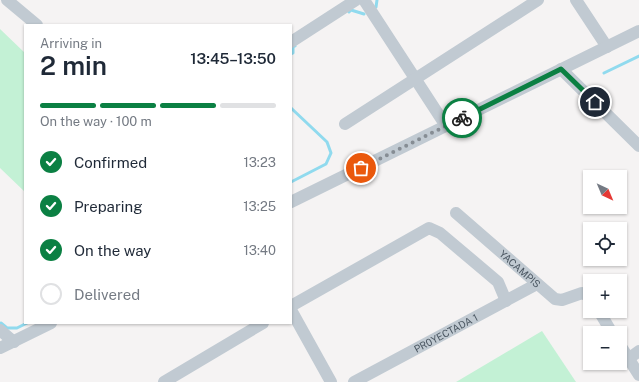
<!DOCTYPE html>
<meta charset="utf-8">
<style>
:root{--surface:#fff;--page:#f2f2f3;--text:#1f2937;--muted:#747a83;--line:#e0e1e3;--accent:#0b8043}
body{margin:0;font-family:"Public Sans",sans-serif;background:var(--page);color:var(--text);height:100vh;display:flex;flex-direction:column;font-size:15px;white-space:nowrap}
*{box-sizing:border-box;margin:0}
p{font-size:13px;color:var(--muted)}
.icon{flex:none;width:22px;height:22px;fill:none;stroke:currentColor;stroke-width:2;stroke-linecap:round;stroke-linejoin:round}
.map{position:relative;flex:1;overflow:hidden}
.side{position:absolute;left:24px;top:24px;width:268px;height:300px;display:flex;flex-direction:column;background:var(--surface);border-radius:0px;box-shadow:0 1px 3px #0004}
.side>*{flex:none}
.needle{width:26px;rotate:136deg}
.buttons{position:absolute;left:583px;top:170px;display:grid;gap:8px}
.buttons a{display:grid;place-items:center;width:44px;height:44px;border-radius:0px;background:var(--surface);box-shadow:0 1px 3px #0004;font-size:20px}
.pin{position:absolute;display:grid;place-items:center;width:34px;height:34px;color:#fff;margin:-17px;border:2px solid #fff;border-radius:50%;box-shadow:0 1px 4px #0007}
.courier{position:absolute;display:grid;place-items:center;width:40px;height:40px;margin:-20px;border:3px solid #0b8043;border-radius:50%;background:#fff;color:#222;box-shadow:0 1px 5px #0007}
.summary em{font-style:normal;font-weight:600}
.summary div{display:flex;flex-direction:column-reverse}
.summary{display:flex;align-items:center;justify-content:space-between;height:68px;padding:0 16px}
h1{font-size:26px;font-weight:600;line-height:30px}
.bar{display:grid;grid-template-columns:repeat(4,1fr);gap:6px 4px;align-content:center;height:48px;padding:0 16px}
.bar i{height:5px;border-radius:3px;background:var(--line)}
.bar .current{background:var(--accent)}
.bar p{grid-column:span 4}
ol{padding:0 16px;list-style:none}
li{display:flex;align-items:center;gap:12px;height:44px}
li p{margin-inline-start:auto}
li .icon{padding:4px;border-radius:50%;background:var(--accent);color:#fff;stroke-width:4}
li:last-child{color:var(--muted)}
li i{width:22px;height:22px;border:2px solid var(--line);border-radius:50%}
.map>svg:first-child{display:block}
.green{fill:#c3f1d5}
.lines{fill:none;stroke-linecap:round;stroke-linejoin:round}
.stream{stroke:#90daee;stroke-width:3}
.minor{stroke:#c1cad2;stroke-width:12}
.done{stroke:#868d94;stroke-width:4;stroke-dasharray:0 7.2}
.route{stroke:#0b8043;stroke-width:5}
.labels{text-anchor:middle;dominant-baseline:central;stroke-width:3;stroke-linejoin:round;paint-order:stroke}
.street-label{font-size:10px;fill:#4a5661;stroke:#fff}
</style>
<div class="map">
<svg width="639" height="382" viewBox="0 0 639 382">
<rect width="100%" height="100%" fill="#f5f3f3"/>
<path class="green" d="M 0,29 L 25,53 L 25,192 L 0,168 Z
M 542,331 L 576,382 L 456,382 Z"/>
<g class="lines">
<path class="stream" d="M 376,7 L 377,0
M 349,12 L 351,10 L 364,14
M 291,54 L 293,53 L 293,47 L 295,46
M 604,73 L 639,56
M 291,108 L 327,142 L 331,153 L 326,164 L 291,182
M 1,323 L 7,328 L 17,328 L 27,323"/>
<g class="minor">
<path d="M 7,0 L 37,25"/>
<path d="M 364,0 L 446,126"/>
<path d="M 576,0 L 607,47"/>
<path d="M 291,42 L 356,0"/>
<path d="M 561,69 L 639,146"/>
<path d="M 345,124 L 538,0"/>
<path d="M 291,202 L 639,31"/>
<path id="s1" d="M 456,213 L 555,299 L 562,300 L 582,293 L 590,297"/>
<path d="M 291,306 L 429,228 L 440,233 L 498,282 L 506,301"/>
<path d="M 291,310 L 331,382"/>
<path d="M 599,311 L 612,333"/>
<path d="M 0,330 L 14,342"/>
<path d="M 620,345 L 639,375"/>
<path d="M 0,348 L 51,323"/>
<path d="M 628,359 L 639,351"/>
<path d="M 164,382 L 263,323"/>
<path id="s2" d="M 354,382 L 537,284"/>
</g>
</g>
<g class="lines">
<path class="done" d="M 361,168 L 462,118"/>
<path class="route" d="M 462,118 L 561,69 L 595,102"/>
</g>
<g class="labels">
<g class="street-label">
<text stroke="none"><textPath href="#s1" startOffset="85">YACAMPIS</textPath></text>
<text stroke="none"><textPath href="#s2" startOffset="104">PR0YECTADA 1</textPath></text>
</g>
</g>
</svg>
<div class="buttons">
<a><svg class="needle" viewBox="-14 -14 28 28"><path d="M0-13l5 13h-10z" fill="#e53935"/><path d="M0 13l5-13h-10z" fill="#747a83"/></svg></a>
<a><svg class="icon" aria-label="locate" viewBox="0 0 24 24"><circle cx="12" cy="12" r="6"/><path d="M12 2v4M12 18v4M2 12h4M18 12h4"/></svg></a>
<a>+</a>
<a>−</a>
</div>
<div class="pin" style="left:361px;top:168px;background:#ea580c"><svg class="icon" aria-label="bag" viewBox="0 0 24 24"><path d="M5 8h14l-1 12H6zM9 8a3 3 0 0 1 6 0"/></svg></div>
<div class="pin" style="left:595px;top:102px;background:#1f2937"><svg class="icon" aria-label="home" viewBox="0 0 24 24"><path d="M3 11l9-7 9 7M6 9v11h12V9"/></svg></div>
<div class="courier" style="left:462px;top:118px"><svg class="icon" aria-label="bike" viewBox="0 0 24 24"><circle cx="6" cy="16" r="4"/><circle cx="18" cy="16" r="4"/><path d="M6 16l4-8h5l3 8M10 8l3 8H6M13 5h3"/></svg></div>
<section class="side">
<div class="summary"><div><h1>2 min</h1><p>Arriving in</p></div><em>13:45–13:50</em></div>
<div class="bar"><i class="current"></i><i class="current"></i><i class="current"></i><i></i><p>On the way · 100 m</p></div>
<ol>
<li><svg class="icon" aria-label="check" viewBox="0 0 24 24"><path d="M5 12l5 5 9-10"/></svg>Confirmed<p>13:23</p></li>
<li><svg class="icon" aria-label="check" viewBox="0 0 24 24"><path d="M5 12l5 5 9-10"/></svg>Preparing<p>13:25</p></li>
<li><svg class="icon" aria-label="check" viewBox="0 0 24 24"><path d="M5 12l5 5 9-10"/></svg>On the way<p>13:40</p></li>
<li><i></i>Delivered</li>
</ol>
</section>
</div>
